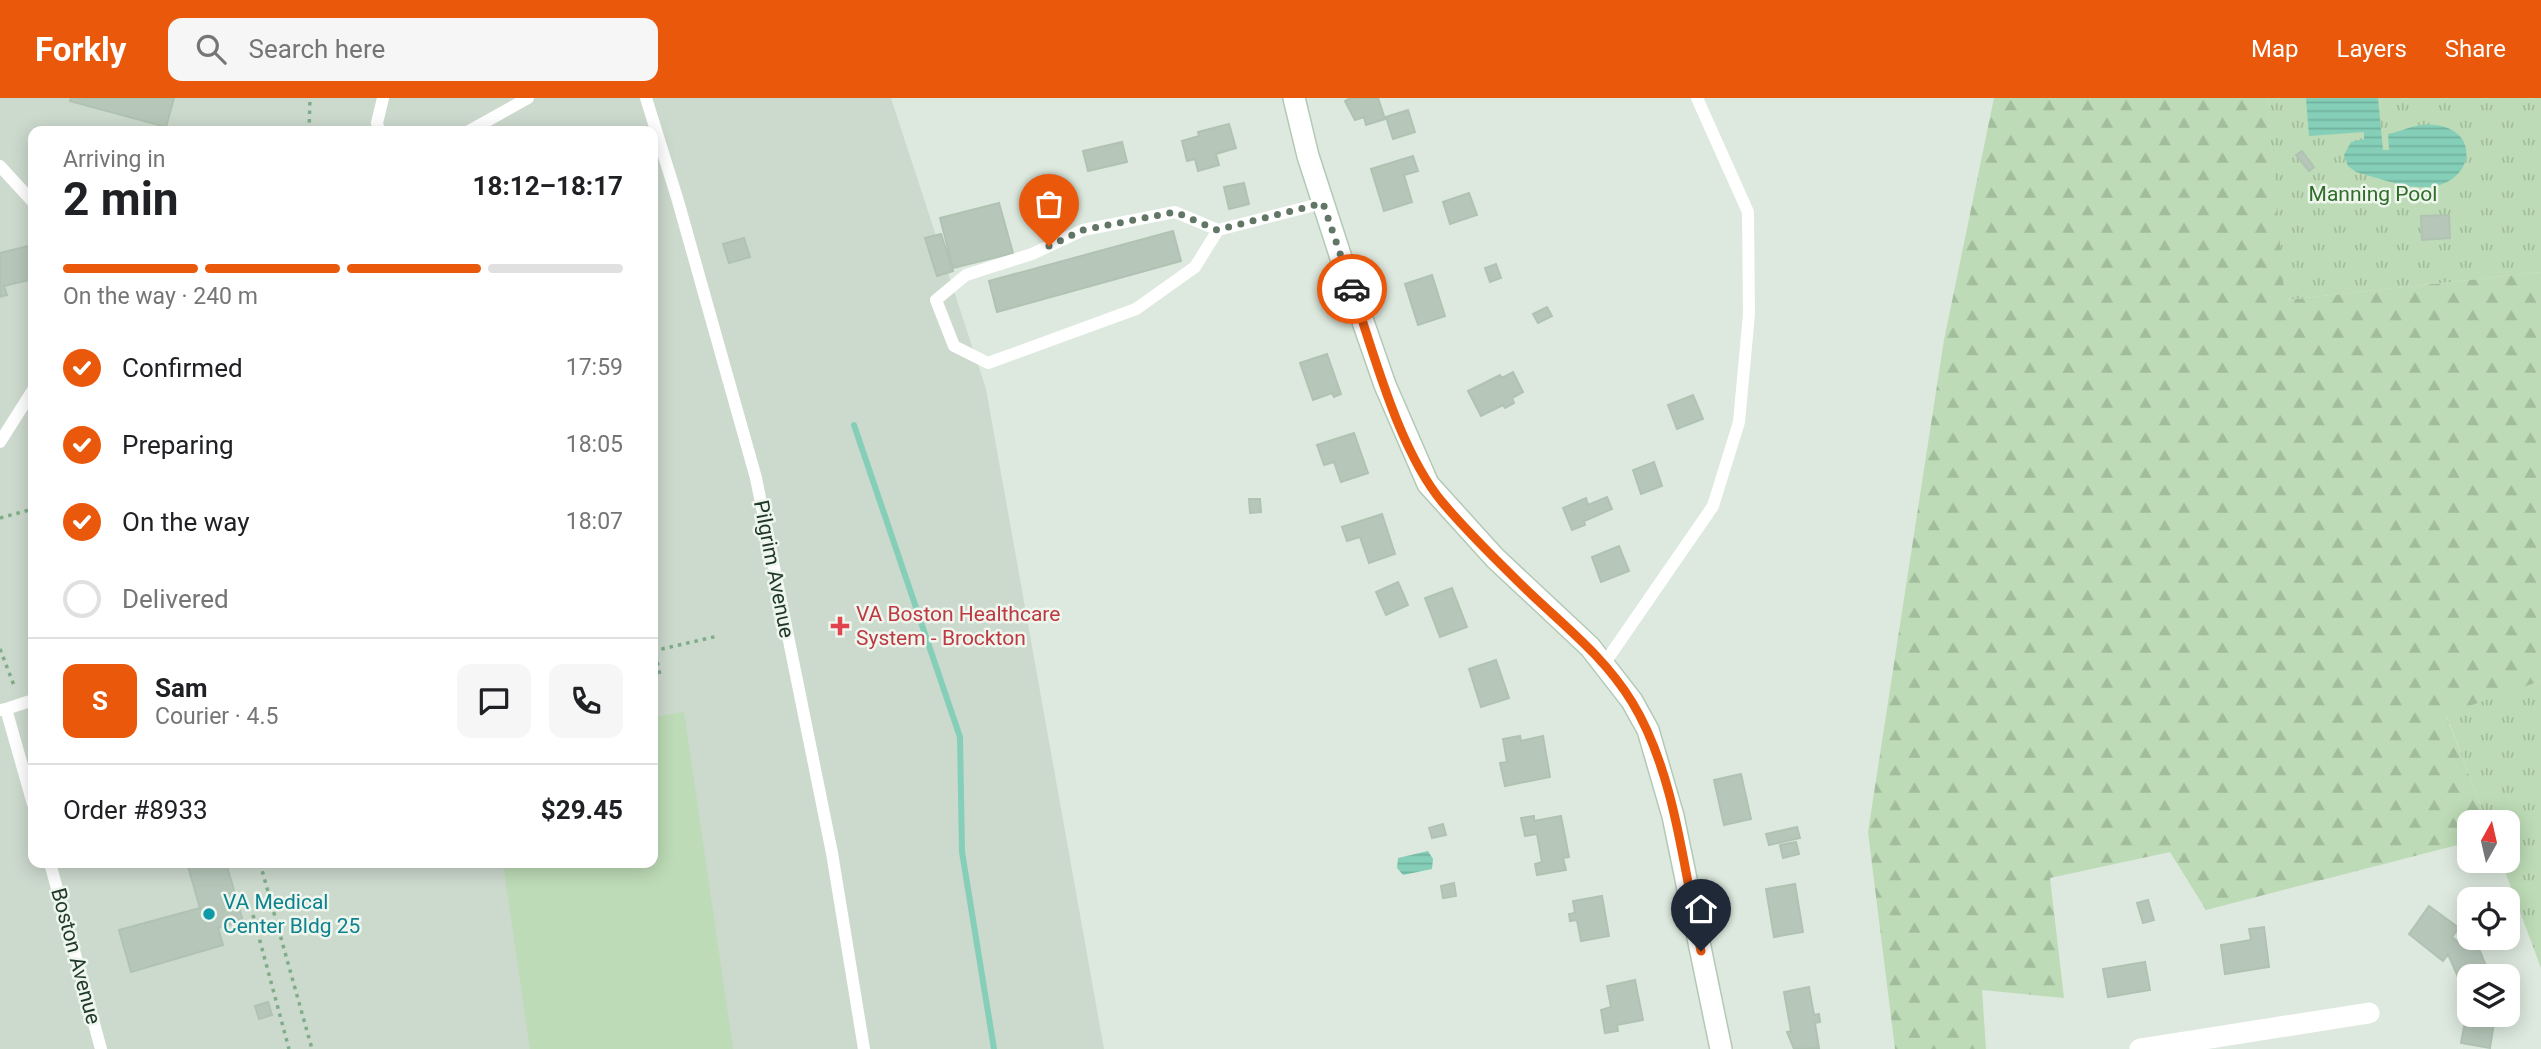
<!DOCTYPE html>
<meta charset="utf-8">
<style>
:root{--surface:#fff;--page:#f6f6f6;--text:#202124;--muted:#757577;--line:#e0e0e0;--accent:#ea580c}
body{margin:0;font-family:Roboto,sans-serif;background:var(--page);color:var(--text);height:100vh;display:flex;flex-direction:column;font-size:26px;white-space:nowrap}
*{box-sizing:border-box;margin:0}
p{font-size:23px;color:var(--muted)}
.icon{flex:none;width:38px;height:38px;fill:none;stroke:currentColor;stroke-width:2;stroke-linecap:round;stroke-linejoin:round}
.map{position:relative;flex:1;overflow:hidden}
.drawer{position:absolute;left:28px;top:28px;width:630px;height:742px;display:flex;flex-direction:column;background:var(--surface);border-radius:14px;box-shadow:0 4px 18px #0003}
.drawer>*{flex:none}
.needle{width:46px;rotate:8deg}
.tools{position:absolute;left:2457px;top:712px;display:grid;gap:14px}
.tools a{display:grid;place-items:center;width:63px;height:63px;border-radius:14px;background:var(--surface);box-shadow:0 4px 18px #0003;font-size:35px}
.pin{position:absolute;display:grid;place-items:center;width:60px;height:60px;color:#fff;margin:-72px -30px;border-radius:50% 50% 50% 0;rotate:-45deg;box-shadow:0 0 7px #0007}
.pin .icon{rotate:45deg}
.courier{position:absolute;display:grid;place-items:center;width:70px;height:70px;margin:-35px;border:5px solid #ea580c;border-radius:50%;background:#fff;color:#222;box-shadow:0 2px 9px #0007}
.summary em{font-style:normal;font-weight:700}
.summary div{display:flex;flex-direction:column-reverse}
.summary{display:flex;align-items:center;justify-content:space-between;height:119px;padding:0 35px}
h1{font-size:46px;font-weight:700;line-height:52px}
.bar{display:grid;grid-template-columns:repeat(4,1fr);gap:10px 7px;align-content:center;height:84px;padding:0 35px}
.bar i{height:9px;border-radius:5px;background:var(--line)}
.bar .active{background:var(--accent)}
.bar p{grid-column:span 4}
.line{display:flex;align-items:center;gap:18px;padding:0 35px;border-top:2px solid var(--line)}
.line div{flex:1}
.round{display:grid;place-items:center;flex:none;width:74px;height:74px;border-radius:14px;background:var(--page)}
ol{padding:0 35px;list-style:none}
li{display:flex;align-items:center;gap:21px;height:77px}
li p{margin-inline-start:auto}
li .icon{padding:7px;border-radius:50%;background:var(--accent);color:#fff;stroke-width:4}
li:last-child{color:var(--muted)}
li i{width:38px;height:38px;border:4px solid var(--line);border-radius:50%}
header{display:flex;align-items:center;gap:42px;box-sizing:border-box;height:98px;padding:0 35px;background:var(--accent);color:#fff}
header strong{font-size:33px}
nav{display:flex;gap:38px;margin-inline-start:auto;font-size:24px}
.search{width:490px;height:63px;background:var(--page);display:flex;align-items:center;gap:18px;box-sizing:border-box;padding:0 24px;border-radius:14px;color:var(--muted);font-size:26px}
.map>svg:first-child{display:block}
.built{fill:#ccd9cd;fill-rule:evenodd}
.forest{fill:url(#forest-firs)}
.park{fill:url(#park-tufts)}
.pitch{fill:#bddbb6}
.water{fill:url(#water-rules)}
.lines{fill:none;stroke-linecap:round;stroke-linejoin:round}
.stream{stroke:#85cfb8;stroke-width:6}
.building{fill:#b6c7b9;stroke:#b0c3b2;stroke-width:2}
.secondary-casing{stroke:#b1c9b5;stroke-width:24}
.path{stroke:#7ead88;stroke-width:3.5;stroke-dasharray:3.5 5;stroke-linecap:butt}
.lane{stroke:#fff;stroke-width:12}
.street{stroke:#fff;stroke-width:21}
.secondary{stroke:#fff;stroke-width:21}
.done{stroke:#627666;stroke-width:7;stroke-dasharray:0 12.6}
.route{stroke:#ea580c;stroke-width:9}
.health-dot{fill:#e0444e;stroke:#eef6ee;stroke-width:2.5}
.culture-dot{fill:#0f9aa8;stroke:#eef6ee;stroke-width:2.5}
.labels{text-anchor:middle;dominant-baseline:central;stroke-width:5;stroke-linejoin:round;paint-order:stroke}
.park-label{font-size:21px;fill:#306e2a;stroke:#eef6ee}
.street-label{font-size:21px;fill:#1f3826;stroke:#eef6ee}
.health-label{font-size:21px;fill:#be3a42;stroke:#eef6ee;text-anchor:start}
.culture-label{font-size:21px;fill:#0d838f;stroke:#eef6ee;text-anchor:start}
</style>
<header>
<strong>Forkly</strong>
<div class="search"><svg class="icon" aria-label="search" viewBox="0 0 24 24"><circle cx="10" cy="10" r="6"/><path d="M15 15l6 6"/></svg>Search here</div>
<nav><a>Map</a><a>Layers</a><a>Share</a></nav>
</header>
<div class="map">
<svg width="2541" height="951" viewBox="0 0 2541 951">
<defs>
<pattern id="forest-firs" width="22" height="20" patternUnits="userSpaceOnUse" patternTransform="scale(1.75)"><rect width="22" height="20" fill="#bddbb6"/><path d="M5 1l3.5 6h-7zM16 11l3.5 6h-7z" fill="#a2bd9c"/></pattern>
<pattern id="park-tufts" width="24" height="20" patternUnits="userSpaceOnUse" patternTransform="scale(1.75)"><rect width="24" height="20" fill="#bddbb6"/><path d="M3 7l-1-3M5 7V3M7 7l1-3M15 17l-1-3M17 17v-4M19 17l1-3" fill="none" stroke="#a2bd9c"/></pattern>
<pattern id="water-rules" width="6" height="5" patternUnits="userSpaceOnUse" patternTransform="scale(1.75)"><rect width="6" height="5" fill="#85cfb8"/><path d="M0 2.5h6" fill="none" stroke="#72b29e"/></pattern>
</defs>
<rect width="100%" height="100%" fill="#dde9de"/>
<path class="built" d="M 0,0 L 891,0 L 986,291 L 1104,951 L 0,951 ZM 33,33 L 653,33 L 653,765 L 33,765 Z"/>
<path class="forest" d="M 1994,0 L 2267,0 L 2286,202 L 2541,174 L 2541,583 L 2446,617 L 2487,724 L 2469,724 L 2469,744 L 2206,812 L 2170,754 L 2050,780 L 2064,900 L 1982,892 L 1986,951 L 1895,951 L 1868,734 L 1944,242 Z"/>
<path class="park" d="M 2267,0 L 2541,0 L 2541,174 L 2285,202 Z
M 2541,583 L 2541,870 L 2501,763 L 2508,763 L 2508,724 L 2487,724 L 2446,616 Z"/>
<path class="pitch" d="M 684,614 L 733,951 L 530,951 L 503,765 L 653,765 L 653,619 Z"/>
<path class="water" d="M 2306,0 L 2378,0 L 2383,52 L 2389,52 L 2388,36 C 2403,33 2418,24 2435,27 C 2481,32 2474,84 2430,89 C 2406,91 2379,80 2356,74 L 2348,68 L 2344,57 L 2351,44 L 2364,41 L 2364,34 L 2309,38 Z
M 1428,753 L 1433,761 L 1432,771 L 1403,777 L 1397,770 L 1398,760 Z"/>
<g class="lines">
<path class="stream" d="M 854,327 L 960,639 L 962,754 L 994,951"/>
</g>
<path class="building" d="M 71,0 L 174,0 L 166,29 L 70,3 Z
M 1350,0 L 1378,0 L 1385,21 L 1366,27 L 1364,19 L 1355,22 L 1345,3 Z
M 1408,12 L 1415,34 L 1393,41 L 1386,19 Z
M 1229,26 L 1236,50 L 1216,56 L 1219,67 L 1198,73 L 1195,61 L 1187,63 L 1182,43 L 1199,38 L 1198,34 Z
M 1122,44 L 1127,64 L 1088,73 L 1083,53 Z
M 2302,53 L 2314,69 L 2309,73 L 2296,57 Z
M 1413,58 L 1418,73 L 1404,77 L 1412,104 L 1384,113 L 1371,71 Z
M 1244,85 L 1249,106 L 1229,111 L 1224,89 Z
M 1469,95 L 1477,117 L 1450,126 L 1443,104 Z
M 999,105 L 1013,155 L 953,170 L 940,120 Z
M 2449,117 L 2450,140 L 2422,142 L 2421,118 Z
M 1173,133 L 1181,163 L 997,214 L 989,183 Z
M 941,136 L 953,173 L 937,178 L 925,140 Z
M 744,140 L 750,159 L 729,165 L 723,146 Z
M 32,147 L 33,181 L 4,188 L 7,197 L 0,199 L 0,155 Z
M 1496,166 L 1501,180 L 1490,184 L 1485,170 Z
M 1432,177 L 1445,218 L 1418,227 L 1405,186 Z
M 1547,209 L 1552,218 L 1538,225 L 1533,216 Z
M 1327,256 L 1341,296 L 1334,299 L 1332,295 L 1313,302 L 1300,265 Z
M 1513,274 L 1523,294 L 1512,300 L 1514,305 L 1505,310 L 1503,307 L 1481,318 L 1468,293 L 1500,277 L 1502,280 Z
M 1693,297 L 1703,321 L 1677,331 L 1668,307 Z
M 1354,335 L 1368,375 L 1341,384 L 1334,364 L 1324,367 L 1317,347 Z
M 1654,364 L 1662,388 L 1641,396 L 1633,372 Z
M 1607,399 L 1612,411 L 1584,423 L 1585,427 L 1572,432 L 1563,410 L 1586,400 L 1588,407 Z
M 1249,401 L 1260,401 L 1261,414 L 1250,415 Z
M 1382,416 L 1395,456 L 1369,465 L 1360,439 L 1347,443 L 1342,429 Z
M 1619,448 L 1629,473 L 1601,484 L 1592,459 Z
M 1398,484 L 1408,507 L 1386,517 L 1376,494 Z
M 1452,490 L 1467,529 L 1440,539 L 1425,500 Z
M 1496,562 L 1509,600 L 1481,609 L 1469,571 Z
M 1520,638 L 1521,643 L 1543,638 L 1550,679 L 1505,688 L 1500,665 L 1507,664 L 1503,641 Z
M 1741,676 L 1751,721 L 1724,727 L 1714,682 Z
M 1534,718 L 1534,723 L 1561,718 L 1569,759 L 1563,760 L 1566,772 L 1537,777 L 1535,766 L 1542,764 L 1537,736 L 1525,738 L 1521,720 Z
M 1443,726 L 1446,737 L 1432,740 L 1429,730 Z
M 1797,729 L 1800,740 L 1769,747 L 1766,736 Z
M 1796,744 L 1799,756 L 1783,760 L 1780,747 Z
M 187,765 L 226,765 L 243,823 L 218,830 L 223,847 L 131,874 L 119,832 L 200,810 Z
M 1454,785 L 1456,798 L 1443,800 L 1441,788 Z
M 1795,786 L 1803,834 L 1774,839 L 1766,791 Z
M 1602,798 L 1609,838 L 1581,843 L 1577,822 L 1570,823 L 1569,816 L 1575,815 L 1573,803 Z
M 2148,802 L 2154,822 L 2143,825 L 2137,805 Z
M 2429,808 L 2459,830 L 2452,839 L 2466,850 L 2477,846 L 2486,868 L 2458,879 L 2448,856 L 2443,863 L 2409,836 Z
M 2264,829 L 2269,869 L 2225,876 L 2221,847 L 2251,842 L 2249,831 Z
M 2145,864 L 2150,892 L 2108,899 L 2103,871 Z
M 1635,882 L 1643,922 L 1617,927 L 1618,933 L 1605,935 L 1601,912 L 1611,909 L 1607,888 Z
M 1809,889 L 1814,917 L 1819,916 L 1820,924 L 1815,925 L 1819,950 L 1794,951 L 1787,934 L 1791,933 L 1784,894 Z
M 2469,902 L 2469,917 L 2506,917 L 2506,920 L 2495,918 L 2490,950 L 2461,945 Z
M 268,904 L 272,917 L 259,921 L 255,908 Z"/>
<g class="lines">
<g class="secondary-casing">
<path id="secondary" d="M 1294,0 L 1308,58 L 1344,169 L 1385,287 L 1428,386 L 1495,460 L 1590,549 L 1632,603 L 1648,632 L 1673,718 L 1721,951"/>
</g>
<path class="path" d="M 309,33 L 310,0
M 653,115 L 657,112
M 0,420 L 33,411
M 0,551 L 15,590
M 653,553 L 718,538
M 653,579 L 660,577 L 655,553
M 260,765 L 312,951
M 253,817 L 289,951"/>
<path class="lane" d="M 646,0 L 678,103 L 756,380 L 832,755 L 864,951
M 379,33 L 377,25 L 383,0
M 469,33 L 528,0
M 0,68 L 33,104
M 1218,132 L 1175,114 L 1083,132 L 1032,156 L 966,177 L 936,202 L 954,248 L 988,265 L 1136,211 L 1195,169 L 1218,132 L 1323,105
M 0,344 L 33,292
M 1604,566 L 1713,408 L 1739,324 L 1749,216 L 1748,114 L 1697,0
M 6,611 L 33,602
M 0,612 L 6,611 L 33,706
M 50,765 L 101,951"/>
<path class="street" d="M 2140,951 L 2369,915"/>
<use href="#secondary" class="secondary"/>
</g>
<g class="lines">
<path class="done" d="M 1049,148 L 1083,132 L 1175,114 L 1217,132 L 1323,105 L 1352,191"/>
<path class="route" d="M 1352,191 C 1374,256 1399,353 1443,405 C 1470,437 1501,467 1531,496 C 1568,531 1605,560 1632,604 C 1675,674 1684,773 1701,853"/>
</g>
<path class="health-dot" d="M836.5 517.5h7v7h7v7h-7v7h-7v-7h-7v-7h7z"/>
<circle class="culture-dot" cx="209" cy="816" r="7"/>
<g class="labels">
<g class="park-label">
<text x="2373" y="96">Manning Pool</text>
</g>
<g class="street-label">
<text transform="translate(774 471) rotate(79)">Pilgrim Avenue</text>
<text transform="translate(76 858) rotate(75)">Boston Avenue</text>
</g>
<g class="health-label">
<text x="856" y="516">VA Boston Healthcare<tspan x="856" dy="24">System - Brockton</tspan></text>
</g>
<g class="culture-label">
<text x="223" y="804">VA Medical<tspan x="223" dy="24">Center Bldg 25</tspan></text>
</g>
</g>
</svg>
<div class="tools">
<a><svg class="needle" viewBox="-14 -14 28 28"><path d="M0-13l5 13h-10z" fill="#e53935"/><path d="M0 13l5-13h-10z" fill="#757577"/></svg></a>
<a><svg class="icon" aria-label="locate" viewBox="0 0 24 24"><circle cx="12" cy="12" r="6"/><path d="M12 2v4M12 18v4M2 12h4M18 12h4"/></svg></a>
<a><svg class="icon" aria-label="layers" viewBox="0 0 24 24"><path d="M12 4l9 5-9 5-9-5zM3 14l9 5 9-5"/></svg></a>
</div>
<div class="pin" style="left:1049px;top:148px;background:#ea580c"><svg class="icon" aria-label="bag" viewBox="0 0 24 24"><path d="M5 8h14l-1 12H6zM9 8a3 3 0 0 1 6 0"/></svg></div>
<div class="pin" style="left:1701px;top:853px;background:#1f2937"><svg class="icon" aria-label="home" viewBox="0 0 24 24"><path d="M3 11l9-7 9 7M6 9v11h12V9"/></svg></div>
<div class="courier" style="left:1352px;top:191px"><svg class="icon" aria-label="car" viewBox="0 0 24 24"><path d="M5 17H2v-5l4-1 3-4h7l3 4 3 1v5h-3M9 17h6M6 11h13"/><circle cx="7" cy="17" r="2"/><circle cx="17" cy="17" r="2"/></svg></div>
<section class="drawer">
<div class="summary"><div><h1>2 min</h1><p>Arriving in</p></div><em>18:12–18:17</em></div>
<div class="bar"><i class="active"></i><i class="active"></i><i class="active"></i><i></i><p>On the way · 240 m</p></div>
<ol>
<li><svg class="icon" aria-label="check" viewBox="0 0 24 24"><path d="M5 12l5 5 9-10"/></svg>Confirmed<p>17:59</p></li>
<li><svg class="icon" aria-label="check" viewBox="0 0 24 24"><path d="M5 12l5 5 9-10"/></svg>Preparing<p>18:05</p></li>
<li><svg class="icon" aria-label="check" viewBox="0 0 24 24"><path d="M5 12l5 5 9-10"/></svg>On the way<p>18:07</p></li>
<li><i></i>Delivered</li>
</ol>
<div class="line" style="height:126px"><b class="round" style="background:var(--accent);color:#fff">S</b><div><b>Sam</b><p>Courier · 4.5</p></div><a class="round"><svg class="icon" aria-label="chat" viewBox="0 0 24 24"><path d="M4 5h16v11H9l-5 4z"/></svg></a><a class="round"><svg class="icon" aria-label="phone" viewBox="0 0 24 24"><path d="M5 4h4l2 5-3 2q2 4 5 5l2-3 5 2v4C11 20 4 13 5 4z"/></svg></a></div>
<div class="line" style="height:91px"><div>Order #8933</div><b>$29.45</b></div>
</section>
</div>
